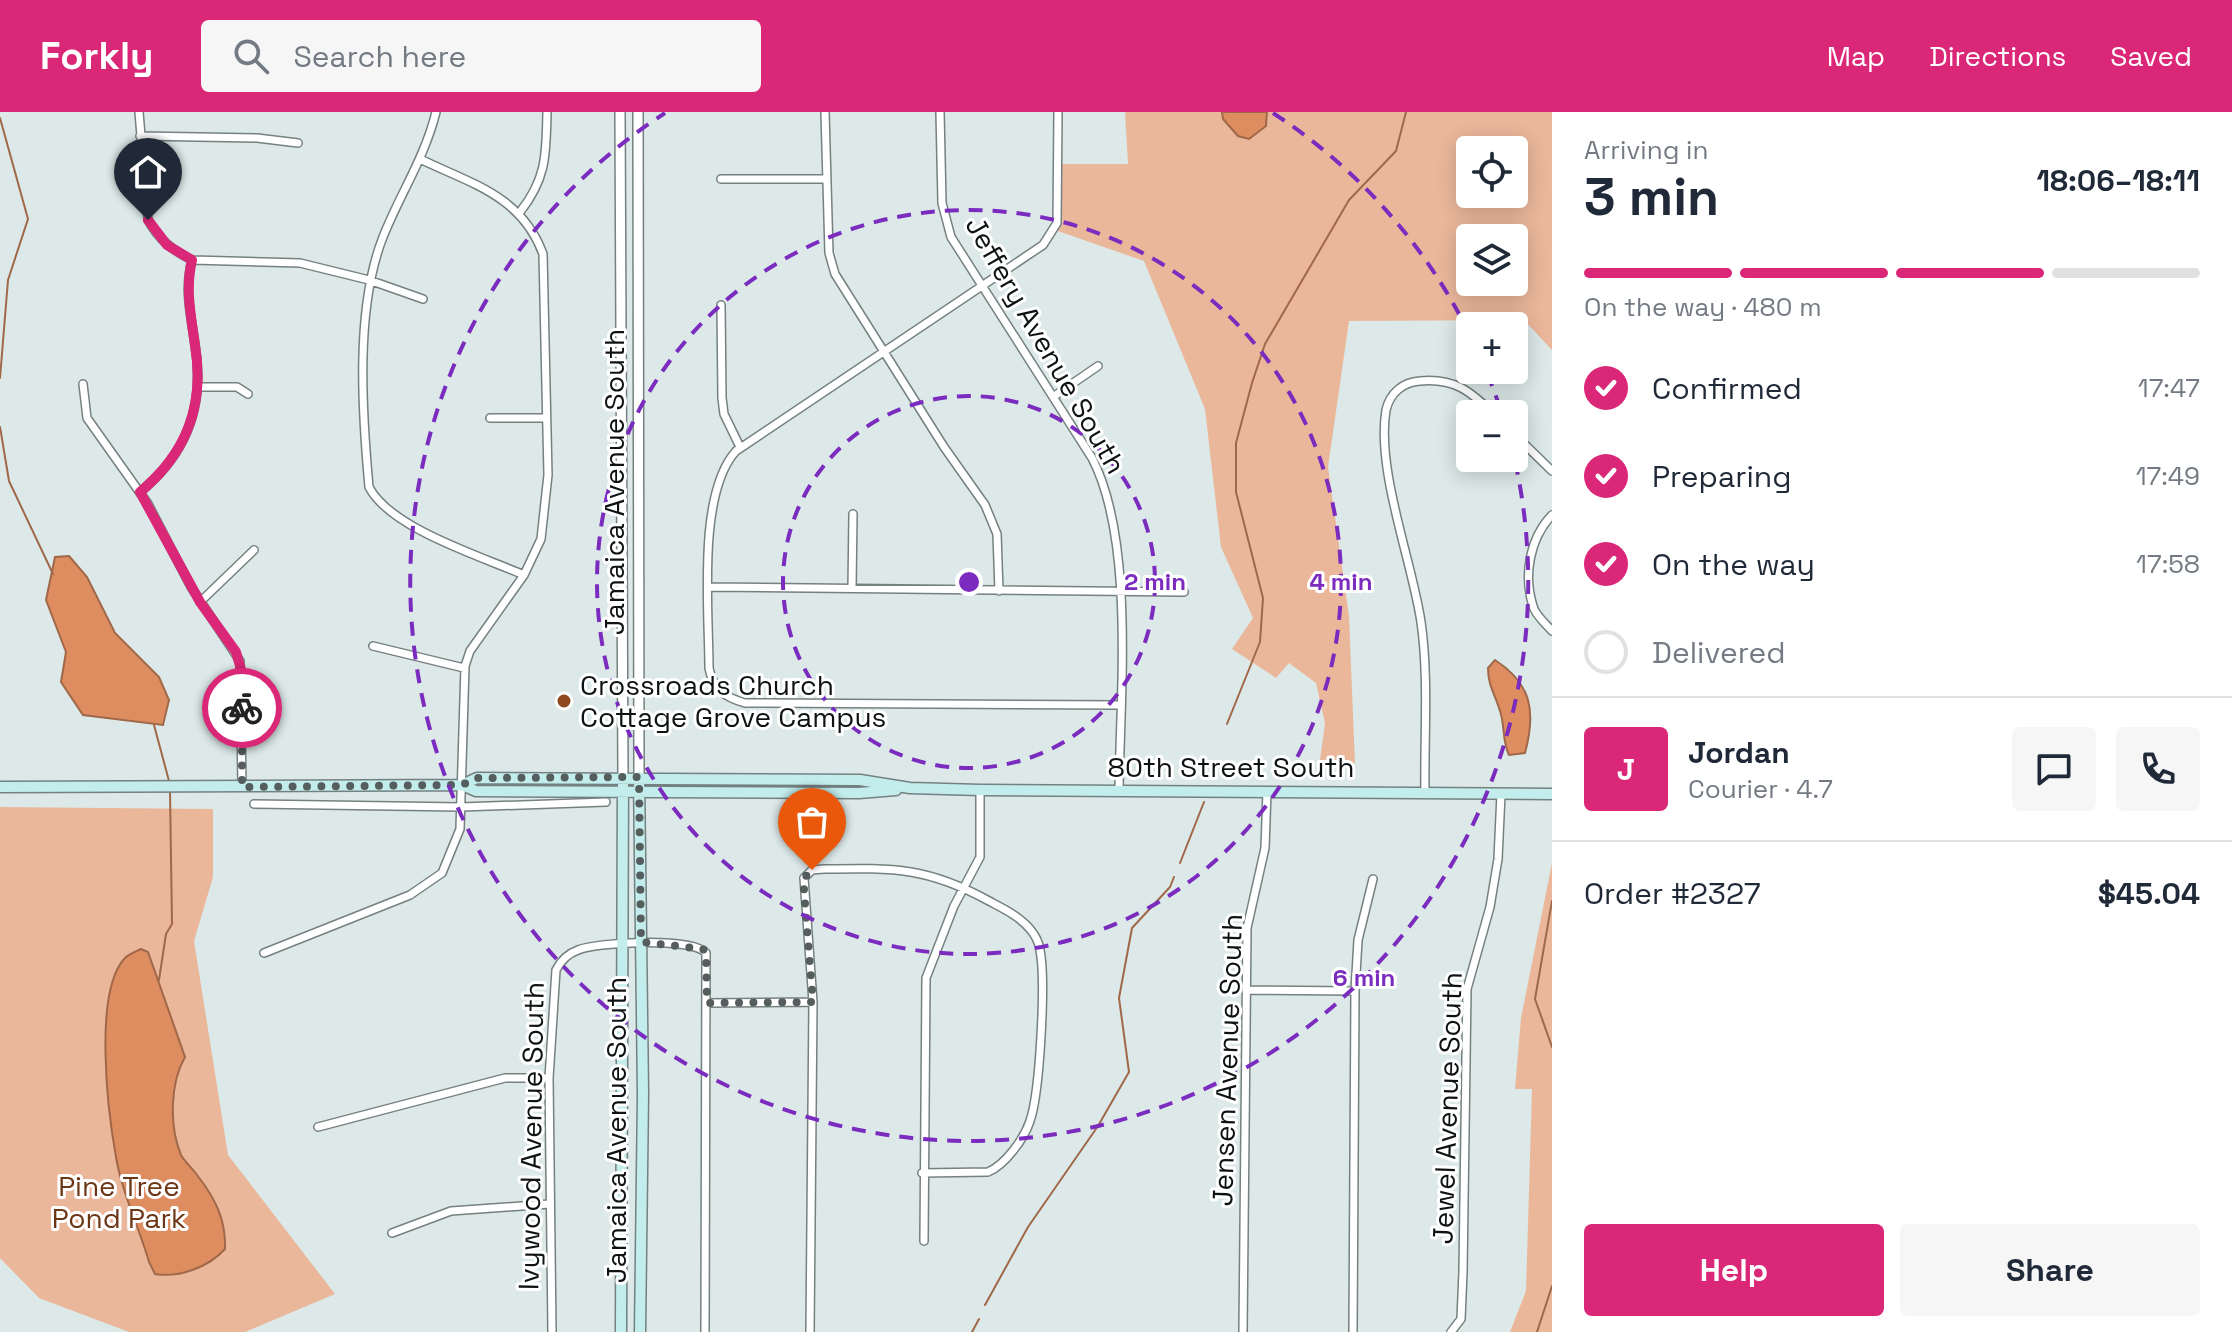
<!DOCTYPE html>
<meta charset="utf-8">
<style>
:root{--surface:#fff;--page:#f6f6f7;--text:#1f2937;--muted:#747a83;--line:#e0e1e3;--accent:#db2777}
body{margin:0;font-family:"Space Grotesk",sans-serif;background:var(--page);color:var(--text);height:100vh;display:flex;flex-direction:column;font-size:30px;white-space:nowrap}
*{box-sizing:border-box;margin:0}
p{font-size:26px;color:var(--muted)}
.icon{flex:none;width:44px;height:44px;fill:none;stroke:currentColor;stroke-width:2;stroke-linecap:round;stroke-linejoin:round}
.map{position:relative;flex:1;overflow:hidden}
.side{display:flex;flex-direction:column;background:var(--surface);width:680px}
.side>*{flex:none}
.buttons{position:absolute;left:1456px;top:24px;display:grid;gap:16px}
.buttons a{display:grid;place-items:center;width:72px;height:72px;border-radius:8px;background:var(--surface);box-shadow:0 4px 20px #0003;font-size:40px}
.pin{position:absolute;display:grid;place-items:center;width:68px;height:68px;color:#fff;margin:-82px -34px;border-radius:50% 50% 50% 0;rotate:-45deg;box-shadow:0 0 8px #0007}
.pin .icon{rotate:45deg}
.courier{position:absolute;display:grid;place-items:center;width:80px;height:80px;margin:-40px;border:6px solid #db2777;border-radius:50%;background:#fff;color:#222;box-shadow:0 2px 10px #0007}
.head em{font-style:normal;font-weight:600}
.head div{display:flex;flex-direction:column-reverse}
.head{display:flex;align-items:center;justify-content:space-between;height:136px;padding:0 32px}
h1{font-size:52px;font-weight:600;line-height:60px}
.bar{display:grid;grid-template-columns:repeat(4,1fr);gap:12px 8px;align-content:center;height:96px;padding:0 32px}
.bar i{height:10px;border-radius:6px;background:var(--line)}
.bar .active{background:var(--accent)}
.bar p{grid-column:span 4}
.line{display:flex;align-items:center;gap:20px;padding:0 32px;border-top:2px solid var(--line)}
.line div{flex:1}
.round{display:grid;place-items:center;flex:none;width:84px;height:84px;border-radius:8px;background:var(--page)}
ol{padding:0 32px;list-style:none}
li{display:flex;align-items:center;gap:24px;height:88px}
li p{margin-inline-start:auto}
li .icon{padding:8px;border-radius:50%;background:var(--accent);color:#fff;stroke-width:4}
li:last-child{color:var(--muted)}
li i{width:44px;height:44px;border:4px solid var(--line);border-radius:50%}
.cta{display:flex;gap:16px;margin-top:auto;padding:16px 32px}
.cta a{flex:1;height:92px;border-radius:8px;background:var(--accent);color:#fff;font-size:32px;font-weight:600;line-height:92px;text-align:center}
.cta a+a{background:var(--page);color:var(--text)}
header{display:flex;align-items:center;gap:48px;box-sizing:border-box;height:112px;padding:0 40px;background:var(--accent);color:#fff}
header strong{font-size:38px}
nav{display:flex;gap:44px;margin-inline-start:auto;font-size:28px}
.search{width:560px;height:72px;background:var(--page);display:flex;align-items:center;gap:20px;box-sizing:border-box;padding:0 28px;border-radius:8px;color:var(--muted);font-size:30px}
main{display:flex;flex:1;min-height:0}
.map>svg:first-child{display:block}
.green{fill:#ebb79b;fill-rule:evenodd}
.water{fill:#de8d60;stroke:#a06849;stroke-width:2}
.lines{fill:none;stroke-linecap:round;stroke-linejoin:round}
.stream{stroke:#a06849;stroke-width:2}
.minor-casing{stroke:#758180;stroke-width:10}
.tertiary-casing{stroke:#758180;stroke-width:12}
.secondary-casing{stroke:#758180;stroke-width:13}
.minor{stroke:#fff;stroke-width:7}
.tertiary{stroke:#fff;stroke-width:9}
.secondary{stroke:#c2edec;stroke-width:10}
.done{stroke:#565d5d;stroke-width:8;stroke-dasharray:0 14.4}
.route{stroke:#db2777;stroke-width:10}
.ring{fill:none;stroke:#7b2cbf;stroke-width:4;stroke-dasharray:14 10}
.poi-dot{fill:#8e491f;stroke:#fff;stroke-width:3}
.labels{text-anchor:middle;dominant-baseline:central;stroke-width:6;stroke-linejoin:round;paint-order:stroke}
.street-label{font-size:28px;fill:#0e1212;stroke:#fff}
.poi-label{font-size:28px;fill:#0e1212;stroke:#fff;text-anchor:start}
.park-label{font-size:28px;fill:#6c3717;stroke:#fff}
.centre{fill:#7b2cbf;stroke:#fff;stroke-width:4}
.ring-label{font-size:24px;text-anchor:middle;font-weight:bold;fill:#7b2cbf;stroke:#fff;stroke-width:6;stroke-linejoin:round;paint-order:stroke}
</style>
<header>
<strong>Forkly</strong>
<div class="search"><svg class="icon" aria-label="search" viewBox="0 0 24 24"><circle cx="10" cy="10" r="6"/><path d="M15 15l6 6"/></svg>Search here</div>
<nav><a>Map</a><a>Directions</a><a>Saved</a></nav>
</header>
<main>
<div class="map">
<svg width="1552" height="1220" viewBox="0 0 1552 1220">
<rect width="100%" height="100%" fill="#dce9e8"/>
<path class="green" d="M 1125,0 L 1222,0 L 1238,24 L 1266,15 L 1267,0 L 1552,0 L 1552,238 L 1524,208 L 1349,209 L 1328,355 L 1349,504 L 1355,652 L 1320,648 L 1325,611 L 1316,571 L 1289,551 L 1276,566 L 1232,537 L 1253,506 L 1221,435 L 1205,297 L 1144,149 L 1055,118 L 1058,52 L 1128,52 ZM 1470,38 L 1514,38 L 1514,82 L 1470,82 ZM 1470,126 L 1514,126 L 1514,170 L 1470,170 Z
M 0,695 L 213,697 L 213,765 L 194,829 L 228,1043 L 335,1182 L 245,1220 L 129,1220 L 39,1186 L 0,1146 Z
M 1552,751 L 1552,1220 L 1510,1220 L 1526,1179 L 1532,977 L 1515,977 L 1521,906 Z"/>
<path class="water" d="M 1222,0 L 1267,0 L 1266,14 L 1249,27 L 1238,24 L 1223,7 Z
M 69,444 L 87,465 L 115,521 L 159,565 L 169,588 L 163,613 L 83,603 L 61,570 L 66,540 L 46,488 L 55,445 Z
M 1495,548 C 1532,572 1536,600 1525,641 L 1509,643 C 1502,629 1505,613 1500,599 C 1495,582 1488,574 1488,556 Z
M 141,837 L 148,840 L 185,945 C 170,971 169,1014 181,1043 C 185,1050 192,1056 197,1063 C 215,1086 226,1107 225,1137 C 209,1155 179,1166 155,1162 L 149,1150 C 139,1115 122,1081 116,1045 C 108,1001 93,879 125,846 C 129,842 137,839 141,837 Z"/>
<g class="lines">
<path class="stream" d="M 0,6 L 28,107 L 8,168 L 0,266
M 0,315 L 9,369 L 53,462
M 1227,612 L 1260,530 L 1263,486 L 1236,380 L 1236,331 L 1252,271 L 1265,232 L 1349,88 L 1396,39 L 1406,0
M 154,613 L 169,669
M 1180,751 L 1204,690
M 1552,789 L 1535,887 L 1552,935
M 159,868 L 166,822 L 172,812 L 170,679
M 985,1193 L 1028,1115 L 1098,1014 L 1129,960 L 1119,886 L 1132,816 L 1170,775 L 1174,765
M 972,1220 L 979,1207
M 1537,1220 L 1552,1174"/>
<g class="minor-casing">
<path id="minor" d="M 139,0 L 148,108 C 158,127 172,138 192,148 L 300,151 L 369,168 L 423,187
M 436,0 C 425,45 400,82 383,125 C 355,196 362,299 369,375 C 390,416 480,444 524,463
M 825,0 L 829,141 L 835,162 L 944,335 L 985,393 L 997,422 L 999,479
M 940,0 L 942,91 L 951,125 L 1092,346 C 1135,429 1120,584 1119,679
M 1058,0 L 1057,111 L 1043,133 L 736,339 C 697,382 709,498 709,556 C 713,577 724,585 745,591 L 1120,593
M 140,24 L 257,26 L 298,31
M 721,67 L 825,67
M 520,100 C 547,66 546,42 547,0
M 721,193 L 722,286 L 724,302 L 740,335
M 83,272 L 87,306 L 148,392 L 191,475 L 240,549 L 242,675
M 198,275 L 237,275 L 248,282
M 1053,285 L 1098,254
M 490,306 L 546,306
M 1514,322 L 1552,359
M 140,380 C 187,342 205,293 195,233 C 191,203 184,178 192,148
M 1552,403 C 1530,426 1523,463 1533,494 C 1535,503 1546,512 1552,519
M 709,475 L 1184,480
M 852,476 L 853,402
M 200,490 L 254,438
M 373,534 L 464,556
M 1425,681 C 1424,625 1429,565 1421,510 C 1412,449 1376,358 1386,298 C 1390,281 1403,270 1420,269 C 1455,266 1470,279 1494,302
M 254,692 L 461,695 L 606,690
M 804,766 L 812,758 L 824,757 C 894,756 927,755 989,789 C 1004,797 1019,804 1030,817 C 1035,823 1039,830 1040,838 C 1046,869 1040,980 1030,1009 C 1024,1027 1005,1053 988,1060 L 922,1061
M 804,766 L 813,890 L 810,1220
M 264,841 L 410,783 L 442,761 L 460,717 L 465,554 L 470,539 L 524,463 L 541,427 L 548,363 L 543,142 C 522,84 472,72 420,47
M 1246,878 L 1355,879
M 707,891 L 813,890
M 318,1015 L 505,966 L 549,966
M 392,1121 L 451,1099 L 549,1092
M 924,1129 L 926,866 L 954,794 L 980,745 L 980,678
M 552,1220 L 549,966 L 556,858 C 561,848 567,842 578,838 C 598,830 692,825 706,841 L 705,1220
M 1243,1220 L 1247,816 L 1265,736 L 1267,679
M 1353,1220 L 1355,879 L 1358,828 L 1373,767
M 1451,1220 L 1461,1207 L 1463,1160 L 1467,877 L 1490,795 L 1498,747 L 1501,682"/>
</g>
<g class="tertiary-casing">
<path id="tertiary" d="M 620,0 L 623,666
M 638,0 L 639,665"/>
</g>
<g class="secondary-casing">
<path id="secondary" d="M 639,665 L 643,981 L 640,1220
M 462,673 L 476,679 L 859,681 L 896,678
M 0,675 L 462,673 L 477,666 L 860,668 L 910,676 L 980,678 L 1552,682
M 621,1220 L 623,666"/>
</g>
<use href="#minor" class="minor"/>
<use href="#tertiary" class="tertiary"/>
<use href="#secondary" class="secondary"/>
</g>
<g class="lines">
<path class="done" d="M 242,596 L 242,675 L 462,673 L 477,666 L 639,665 L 641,830 L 703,837 L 706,841 L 707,891 L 813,890 L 804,779 L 804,766 L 812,758"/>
<path class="route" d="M 148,108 L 167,133 L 192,148 C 185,178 191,203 195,233 C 205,293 187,341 140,380 L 200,490 L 236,540 L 242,561 L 242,596"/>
</g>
<g class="ring">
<circle cx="969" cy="470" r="186"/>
<circle cx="969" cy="470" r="372"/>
<path d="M1273 1A559 559 0 0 1 1469 221M1487 261A559 559 0 0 1 1502 302M1515 349A559 559 0 1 1 665 1"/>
</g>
<circle class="poi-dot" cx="564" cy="589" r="8"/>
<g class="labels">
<g class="street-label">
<text transform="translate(1046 233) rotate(60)">Jeffery Avenue South</text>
<text transform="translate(614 370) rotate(-90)">Jamaica Avenue South</text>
<text x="1231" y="655">80th Street South</text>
<text transform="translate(1227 948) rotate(-88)">Jensen Avenue South</text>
<text transform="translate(1447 996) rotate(-88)">Jewel Avenue South</text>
<text transform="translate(616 1018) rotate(-90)">Jamaica Avenue South</text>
<text transform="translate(531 1024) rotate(-89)">Ivywood Avenue South</text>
</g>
<g class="poi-label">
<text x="580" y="573">Crossroads Church<tspan x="580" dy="32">Cottage Grove Campus</tspan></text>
</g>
<g class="park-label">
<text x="119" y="1074">Pine Tree<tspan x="119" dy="32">Pond Park</tspan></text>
</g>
</g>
<circle cx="969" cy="470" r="12" class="centre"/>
<g class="ring-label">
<text x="1155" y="478">2 min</text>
<text x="1341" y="478">4 min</text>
<text x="1364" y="874">6 min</text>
</g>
</svg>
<div class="buttons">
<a><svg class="icon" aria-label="locate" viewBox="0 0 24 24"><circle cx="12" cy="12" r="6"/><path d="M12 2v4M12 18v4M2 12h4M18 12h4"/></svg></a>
<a><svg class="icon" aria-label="layers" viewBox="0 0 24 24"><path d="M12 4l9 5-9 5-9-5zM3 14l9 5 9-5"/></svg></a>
<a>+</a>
<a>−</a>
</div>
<div class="pin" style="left:812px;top:758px;background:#ea580c"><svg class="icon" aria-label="bag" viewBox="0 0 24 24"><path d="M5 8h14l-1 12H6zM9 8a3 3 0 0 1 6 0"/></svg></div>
<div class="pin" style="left:148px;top:108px;background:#1f2937"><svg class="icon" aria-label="home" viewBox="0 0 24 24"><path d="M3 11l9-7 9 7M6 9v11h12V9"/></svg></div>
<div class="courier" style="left:242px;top:596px"><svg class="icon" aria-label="bike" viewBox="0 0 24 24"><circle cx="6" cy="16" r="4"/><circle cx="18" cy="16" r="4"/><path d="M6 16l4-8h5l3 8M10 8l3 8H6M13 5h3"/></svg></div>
</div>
<section class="side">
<div class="head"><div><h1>3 min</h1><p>Arriving in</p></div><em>18:06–18:11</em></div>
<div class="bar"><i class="active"></i><i class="active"></i><i class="active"></i><i></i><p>On the way · 480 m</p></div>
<ol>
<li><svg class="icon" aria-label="check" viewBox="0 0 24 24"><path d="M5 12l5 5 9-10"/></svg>Confirmed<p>17:47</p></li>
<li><svg class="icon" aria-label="check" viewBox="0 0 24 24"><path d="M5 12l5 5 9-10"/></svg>Preparing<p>17:49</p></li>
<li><svg class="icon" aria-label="check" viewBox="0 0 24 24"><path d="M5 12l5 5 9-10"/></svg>On the way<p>17:58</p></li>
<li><i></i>Delivered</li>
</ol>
<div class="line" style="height:144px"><b class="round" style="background:var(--accent);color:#fff">J</b><div><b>Jordan</b><p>Courier · 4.7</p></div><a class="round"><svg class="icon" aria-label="chat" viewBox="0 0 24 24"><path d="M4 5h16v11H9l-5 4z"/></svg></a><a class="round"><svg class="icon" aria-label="phone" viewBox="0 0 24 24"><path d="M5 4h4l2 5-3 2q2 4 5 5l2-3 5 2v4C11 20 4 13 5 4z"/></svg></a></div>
<div class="line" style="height:104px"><div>Order #2327</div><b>$45.04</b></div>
<div class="cta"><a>Help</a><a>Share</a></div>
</section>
</main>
